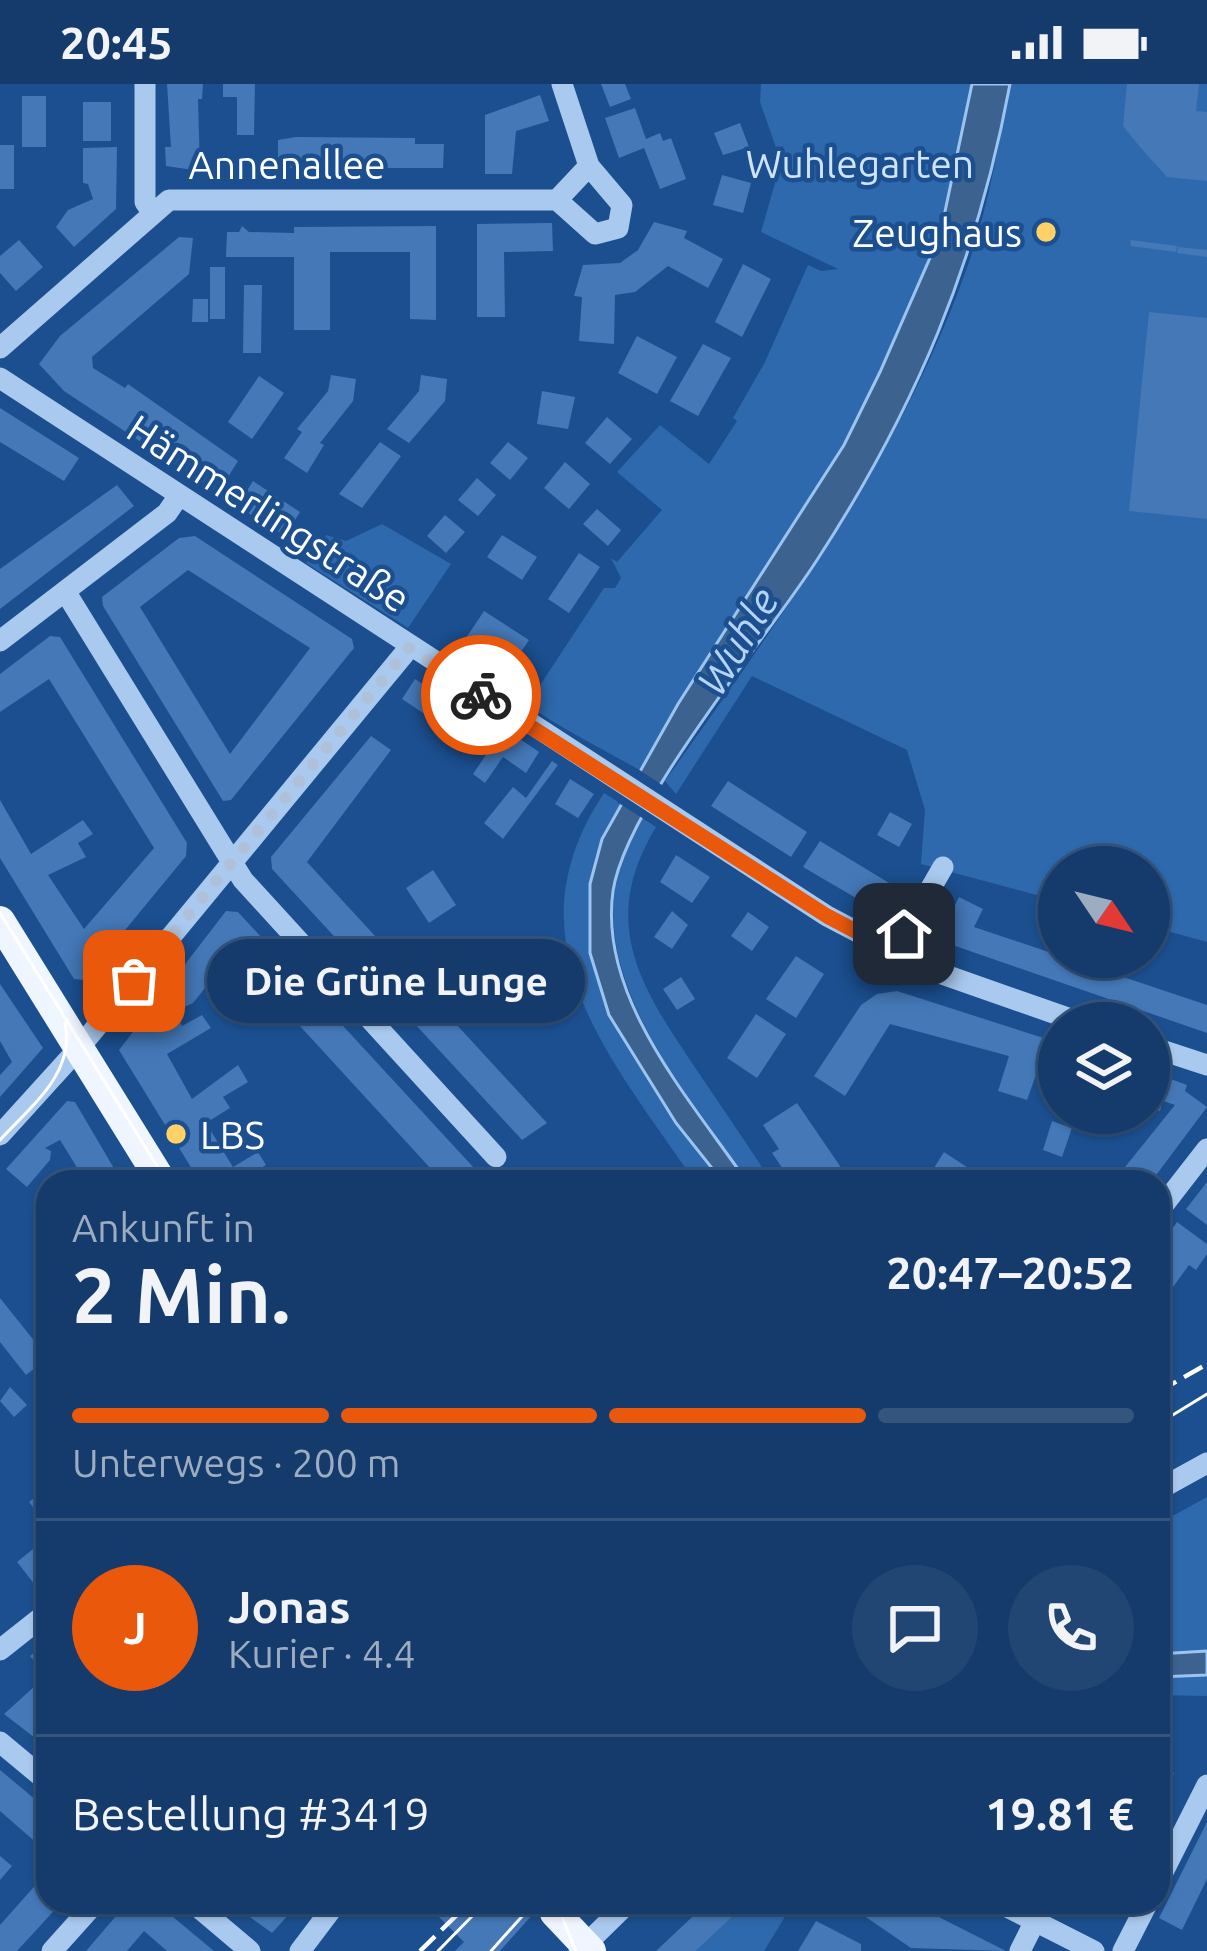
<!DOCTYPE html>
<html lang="de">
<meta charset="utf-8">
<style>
:root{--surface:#143b6b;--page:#214673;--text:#f1f3f6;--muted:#9dadc1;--line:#33557e;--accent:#ea580c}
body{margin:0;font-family:Ubuntu,sans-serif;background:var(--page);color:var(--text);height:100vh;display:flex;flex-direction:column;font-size:45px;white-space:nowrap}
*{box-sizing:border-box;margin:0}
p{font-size:39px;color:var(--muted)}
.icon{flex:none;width:66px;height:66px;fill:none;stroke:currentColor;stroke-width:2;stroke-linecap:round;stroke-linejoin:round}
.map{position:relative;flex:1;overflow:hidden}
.details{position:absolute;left:36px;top:1086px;width:1134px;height:744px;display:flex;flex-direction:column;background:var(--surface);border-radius:36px;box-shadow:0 3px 9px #0004,0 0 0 3px var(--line)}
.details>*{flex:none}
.needle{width:78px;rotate:125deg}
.tools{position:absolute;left:1038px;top:762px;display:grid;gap:24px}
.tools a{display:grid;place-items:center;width:132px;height:132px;border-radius:50%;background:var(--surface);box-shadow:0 3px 9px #0004,0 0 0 3px var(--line);font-size:60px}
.pin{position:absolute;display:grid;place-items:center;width:102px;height:102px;color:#fff;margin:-51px;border-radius:24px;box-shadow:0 6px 18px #0006}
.courier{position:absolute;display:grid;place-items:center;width:120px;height:120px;margin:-60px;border:9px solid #ea580c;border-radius:50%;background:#fff;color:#222;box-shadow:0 3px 15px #0007}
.bubble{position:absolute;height:84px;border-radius:42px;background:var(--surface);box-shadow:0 3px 9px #0004,0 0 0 3px var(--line);font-size:39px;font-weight:700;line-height:84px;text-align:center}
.summary em{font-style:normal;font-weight:700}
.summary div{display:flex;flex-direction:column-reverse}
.summary{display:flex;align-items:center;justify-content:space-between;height:204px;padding:0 36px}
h1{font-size:78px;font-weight:700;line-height:90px}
.bar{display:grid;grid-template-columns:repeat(4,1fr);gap:18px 12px;align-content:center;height:144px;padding:0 36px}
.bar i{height:15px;border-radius:9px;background:var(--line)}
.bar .on{background:var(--accent)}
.bar p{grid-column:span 4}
.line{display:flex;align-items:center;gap:30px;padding:0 36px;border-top:3px solid var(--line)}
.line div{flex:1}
.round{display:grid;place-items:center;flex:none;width:126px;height:126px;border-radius:63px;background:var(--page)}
.status{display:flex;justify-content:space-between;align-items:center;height:84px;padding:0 60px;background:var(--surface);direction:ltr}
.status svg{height:33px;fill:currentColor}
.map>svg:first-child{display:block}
.green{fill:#2e69ad}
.water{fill:#3c6290;stroke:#9cc4f0;stroke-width:3}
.pier{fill:#1b4f8f}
.building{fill:#4478b7;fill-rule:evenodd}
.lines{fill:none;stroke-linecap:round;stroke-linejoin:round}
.minor{stroke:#a9c9ee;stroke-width:21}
.major{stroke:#f0f6ff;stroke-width:30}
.tram{stroke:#fff;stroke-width:3}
.rail{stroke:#fff;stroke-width:4.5;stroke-dasharray:21 9;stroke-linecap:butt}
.done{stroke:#afc1d8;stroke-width:12;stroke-dasharray:0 21.6}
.route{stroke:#ea580c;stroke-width:15}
.poi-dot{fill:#ffd166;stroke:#1b4f8f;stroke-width:4.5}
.labels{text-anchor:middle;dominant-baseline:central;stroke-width:9;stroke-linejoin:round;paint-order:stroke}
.park-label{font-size:39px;fill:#cfe3fa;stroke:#1b4f8f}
.street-label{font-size:39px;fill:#fff;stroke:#1b4f8f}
.poi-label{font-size:39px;fill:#fff;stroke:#1b4f8f;text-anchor:end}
.water-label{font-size:42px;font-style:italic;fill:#b5d3f5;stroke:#1b4f8f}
</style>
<div class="status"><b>20:45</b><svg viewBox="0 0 49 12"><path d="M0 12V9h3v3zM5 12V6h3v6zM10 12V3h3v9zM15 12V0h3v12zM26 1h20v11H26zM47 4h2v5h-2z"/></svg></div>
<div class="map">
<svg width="1207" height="1867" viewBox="0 0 1207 1867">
<rect width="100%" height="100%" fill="#1b4f8f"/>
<path class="green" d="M 761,0 L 972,0 C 951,130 909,245 844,360 C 781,472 696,571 643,688 C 604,666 566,647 527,621 L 604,504 L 615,504 L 621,494 L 611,474 L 617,478 L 662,426 L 617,388 L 660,341 L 709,380 L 737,337 L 733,334 L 765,278 L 808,181 L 821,187 L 838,185 L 761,148 L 781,78 L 760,18 Z
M 1010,0 L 1207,0 L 1207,858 L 1149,842 L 1149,783 L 1059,783 L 1059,817 L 921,780 L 925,726 L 907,666 L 752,592 L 676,710 L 665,697 C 780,534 903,369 969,178 C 989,120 999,60 1010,0 Z
M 382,440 L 451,480 L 408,544 L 306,479 L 326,451 L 346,457 Z
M 604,709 L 623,721 C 537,863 636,986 723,1098 L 695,1098 C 612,975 504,859 604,709 Z
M 642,734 L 656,743 C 599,838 639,900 694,982 C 720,1020 746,1059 772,1098 L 747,1098 C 677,996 558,861 642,734 Z
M 1207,1413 L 1207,1567 L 1158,1570 L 1158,1440 Z
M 1207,1591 L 1207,1612 L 1158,1611 L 1158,1593 Z
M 748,1818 L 794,1818 L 764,1867 L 696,1867 Z"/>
<path class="water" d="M 972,0 L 1010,0 C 977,178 916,324 817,476 C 765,557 626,721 613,807 C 598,914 691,1016 747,1098 L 723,1098 L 676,1039 L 609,931 L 590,869 L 590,800 L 602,755 L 678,620 L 844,361 L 880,288 L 940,151 Z
M 1207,1567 L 1207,1591 L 1158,1593 L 1158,1570 Z"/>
<path class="pier" d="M 638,685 L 668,705 L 647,737 L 617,718 Z"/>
<path class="building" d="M 167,0 L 203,0 L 202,15 L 198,15 L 200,87 L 166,82 L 165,63 L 171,63 Z
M 223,0 L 255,0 L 254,51 L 237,51 L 237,13 L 223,13 Z
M 601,0 L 625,0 L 631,15 L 610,23 Z
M 1127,0 L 1199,0 L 1196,27 L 1207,28 L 1207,97 L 1167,93 L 1140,63 L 1123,42 Z
M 540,11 L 549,37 L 516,47 L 512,90 L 485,90 L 485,31 Z
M 22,12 L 46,12 L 46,63 L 22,63 Z
M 83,18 L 111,18 L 111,57 L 83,57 Z
M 635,24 L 646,55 L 660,49 L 663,57 L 671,54 L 686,95 L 660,105 L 644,64 L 619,74 L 605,34 Z
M 740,39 L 749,63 L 723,71 L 714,49 Z
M 296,53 L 415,54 L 415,60 L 444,60 L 443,84 L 278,84 L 278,56 Z
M 0,61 L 14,61 L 14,105 L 0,105 Z
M 117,63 L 116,125 L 74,163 L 56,143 L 68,126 L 93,115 L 88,100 L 83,99 L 83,64 Z
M 722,91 L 751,99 L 743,129 L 713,121 Z
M 654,138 L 687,147 L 684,154 L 723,175 L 708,204 L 668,182 L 635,208 L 615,211 L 614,260 L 579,257 L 582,213 L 574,212 L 583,181 L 620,179 L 638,166 Z
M 552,139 L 553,167 L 504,168 L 505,233 L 477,233 L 477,140 Z
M 242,142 L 249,148 L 294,149 L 294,143 L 436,142 L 436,236 L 410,235 L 410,168 L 330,168 L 330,246 L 294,246 L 294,173 L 226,173 L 227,148 L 239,148 Z
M 179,153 L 193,154 L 189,190 L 92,273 L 93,284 L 125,304 L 128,300 L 238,377 L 218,409 L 64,307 L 39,280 L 60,252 Z
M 19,156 L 43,183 L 16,207 L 0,189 L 0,172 Z
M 1131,156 L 1177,162 L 1176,168 L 1130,162 Z
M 1178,163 L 1207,166 L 1207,173 L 1177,169 Z
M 743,180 L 771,195 L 742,253 L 715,238 Z
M 210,183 L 225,183 L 225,235 L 210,235 Z
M 244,201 L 262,201 L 261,269 L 243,269 Z
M 193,215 L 208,215 L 208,238 L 192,238 Z
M 1149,228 L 1207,234 L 1207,435 L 1129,427 Z
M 637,252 L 677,273 L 657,310 L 618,289 Z
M 703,260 L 731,274 L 698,332 L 670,317 Z
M 331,291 L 356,295 L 353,317 L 320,359 L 324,361 L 307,389 L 284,374 L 302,348 L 297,345 L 328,307 Z
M 421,291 L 447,295 L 445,317 L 409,359 L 387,345 L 419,307 Z
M 259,292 L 284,309 L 252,355 L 228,338 Z
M 542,307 L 575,313 L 568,345 L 537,340 Z
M 0,324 L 79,374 L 64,397 L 0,358 Z
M 607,333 L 632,355 L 610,380 L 585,359 Z
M 380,358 L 401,372 L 362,424 L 339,410 Z
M 508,358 L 528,374 L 510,396 L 490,379 Z
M 565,378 L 590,400 L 569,425 L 544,404 Z
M 477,394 L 496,411 L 478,432 L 458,416 Z
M 253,397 L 300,428 L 285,452 L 237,422 Z
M 117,401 L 134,422 L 0,525 L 0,485 Z
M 597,425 L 621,446 L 608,462 L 583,440 Z
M 445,431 L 465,448 L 446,469 L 427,452 Z
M 502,451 L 537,473 L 522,496 L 487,473 Z
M 195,452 L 352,555 L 354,564 L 231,716 L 223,717 L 103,522 L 102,513 L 179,454 ZM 188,486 L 310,564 L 230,670 L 140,523 Z
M 579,469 L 600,483 L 569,529 L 548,515 Z
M 484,527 L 529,556 L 509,586 L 464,557 Z
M 50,552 L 60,553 L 187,759 L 186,772 L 84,896 L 74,895 L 0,774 L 0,716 L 31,770 L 83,736 L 93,750 L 78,759 L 86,773 L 48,791 L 84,845 L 154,764 L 49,595 L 0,628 L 0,590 Z
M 415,595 L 481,637 L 467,658 L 402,615 Z
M 504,644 L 539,668 L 526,689 L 503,673 L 485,699 L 473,690 Z
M 371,652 L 391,666 L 307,778 L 547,1039 L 522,1056 L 272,785 L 271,773 Z
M 552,677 L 558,681 L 503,755 L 484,739 L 513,703 L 526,714 Z
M 570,695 L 594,710 L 578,734 L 555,720 Z
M 728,697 L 807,748 L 791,773 L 711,722 Z
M 890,728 L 912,740 L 899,763 L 877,751 Z
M 820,757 L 899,805 L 885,831 L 803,783 Z
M 676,771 L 710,793 L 692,819 L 660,798 Z
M 433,786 L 456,821 L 429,839 L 406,804 Z
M 959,813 L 983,825 L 974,843 L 1207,921 L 1207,949 L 938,856 Z
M 226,827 L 238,828 L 475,1085 L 456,1098 L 443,1098 L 233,869 L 193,919 L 176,927 L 182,942 L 202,931 L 211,944 L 167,970 L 192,1015 L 238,981 L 248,998 L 223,1013 L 230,1024 L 206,1039 L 233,1083 L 258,1068 L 266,1081 L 238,1098 L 200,1098 L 119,966 Z
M 672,827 L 688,841 L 672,865 L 654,853 Z
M 748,828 L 769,843 L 752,867 L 731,852 Z
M 796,872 L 824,890 L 796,934 L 766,915 Z
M 681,893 L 695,915 L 677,926 L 663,905 Z
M 0,900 L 43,964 L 0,1013 L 0,991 L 12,978 L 0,957 Z
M 897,907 L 1059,959 L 1051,990 L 1038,985 L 1027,1016 L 998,1007 L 1009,972 L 890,940 L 845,1012 L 814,992 L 861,921 L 877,910 Z
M 756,930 L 786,950 L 757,994 L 727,974 Z
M 1149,987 L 1187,1001 L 1185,1007 L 1207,1023 L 1151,1098 L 1113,1098 L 1175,1021 L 1163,1017 L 1160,1027 L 1149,1023 Z
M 67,1017 L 75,1018 L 122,1098 L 86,1098 L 60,1056 L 45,1064 L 51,1067 L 50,1076 L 27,1103 L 6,1085 Z
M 797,1019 L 842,1085 L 823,1098 L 802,1098 L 792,1083 L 785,1088 L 772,1069 L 779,1065 L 763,1041 Z
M 1052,1037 L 1072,1044 L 1062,1073 L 1043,1066 Z
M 944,1068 L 982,1093 L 979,1098 L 925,1098 Z
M 1207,1098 L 1207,1141 L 1186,1125 Z
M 48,1119 L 48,1154 L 39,1142 L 46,1136 L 39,1126 Z
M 1177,1138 L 1207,1160 L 1207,1170 L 1196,1186 L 1189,1181 L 1173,1203 L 1158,1193 L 1158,1165 Z
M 0,1214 L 48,1274 L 26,1291 L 0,1258 Z
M 10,1303 L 27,1321 L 14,1333 L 0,1317 Z
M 48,1403 L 48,1443 L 29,1418 Z
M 48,1453 L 48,1499 L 39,1506 L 17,1478 Z
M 48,1557 L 47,1627 L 48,1664 L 4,1630 L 46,1592 L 30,1572 Z
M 1162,1683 L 1174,1689 L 1158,1719 L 1158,1690 Z
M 0,1686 L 48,1726 L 48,1769 L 0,1727 Z
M 1207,1738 L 1207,1795 L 1182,1846 L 1159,1834 Z
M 0,1772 L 12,1782 L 0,1796 Z
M 48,1787 L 48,1818 L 62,1818 L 17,1867 L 0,1867 L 0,1841 Z
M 138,1818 L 155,1818 L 214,1867 L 167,1867 L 144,1847 L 127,1867 L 86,1867 L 122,1825 L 128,1830 Z
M 229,1818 L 300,1818 L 272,1849 Z
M 424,1818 L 526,1818 L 533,1830 L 500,1867 L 455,1867 L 464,1858 Z
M 708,1818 L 748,1818 L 696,1867 L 656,1867 Z
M 832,1818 L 909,1818 L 1006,1867 L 911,1864 L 860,1829 Z
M 816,1837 L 861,1860 L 861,1867 L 798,1867 Z"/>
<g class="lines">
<path class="minor" d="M 145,0 L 145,118 L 152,128
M 557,116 L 595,150 L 618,144 L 622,121 L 589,82 L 562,0
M 557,116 L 589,82
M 0,264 L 169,116 L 557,116
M 0,294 L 827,832 L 928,885 L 1082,939
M 65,507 L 243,796 L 496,1073
M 0,557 L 167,429 L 178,413
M 894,868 L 943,783
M 1149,962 L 1207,981
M 0,1051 L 79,964 L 409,564
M 1158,1128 L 1207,1065
M 1158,1406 L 1207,1379
M 0,1566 L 48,1528
M 0,1658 L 48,1698
M 1158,1798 L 1207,1701
M 192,1818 L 250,1867
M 997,1818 L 1094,1867
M 52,1867 L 96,1818
M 300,1867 L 337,1818
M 579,1867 L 629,1818
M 1020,1867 L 1035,1837
M 1123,1867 L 1148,1818"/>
<path class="major" d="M 0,837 L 162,1098
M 555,1829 L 591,1867"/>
<path class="tram" d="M 0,829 L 167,1098
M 0,1056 C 30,1023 76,989 65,939
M 1158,1340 L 1207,1310
M 557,1821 L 576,1867
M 438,1867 L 486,1818
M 491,1867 L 535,1818"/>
<path class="rail" d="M 1158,1308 L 1207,1280
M 420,1867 L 470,1818"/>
</g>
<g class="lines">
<path class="done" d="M 134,897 L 409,564 L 481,611"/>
<path class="route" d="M 481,611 L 827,832 L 895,868 L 904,850"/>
</g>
<g class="poi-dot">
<circle cx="1046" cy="148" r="12"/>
<circle cx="176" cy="1050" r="12"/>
</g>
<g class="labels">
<g class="park-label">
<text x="860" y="79">Wuhlegarten</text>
</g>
<g class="street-label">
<text x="287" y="80">Annenallee</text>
<text transform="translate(269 429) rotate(33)">Hämmerlingstraße</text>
</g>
<g class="poi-label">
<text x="1022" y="148">Zeughaus</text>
<text x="200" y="1050" text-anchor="start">LBS</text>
</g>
<g class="water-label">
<text transform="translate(737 557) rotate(-59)">Wuhle</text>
</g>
</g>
</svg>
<div class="tools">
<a><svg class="needle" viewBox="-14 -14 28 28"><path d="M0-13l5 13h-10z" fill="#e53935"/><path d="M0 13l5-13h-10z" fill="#9dadc1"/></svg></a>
<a><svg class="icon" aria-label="layers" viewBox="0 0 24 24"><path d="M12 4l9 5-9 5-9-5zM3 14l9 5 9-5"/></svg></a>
</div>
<div class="pin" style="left:134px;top:897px;background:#ea580c"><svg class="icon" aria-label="bag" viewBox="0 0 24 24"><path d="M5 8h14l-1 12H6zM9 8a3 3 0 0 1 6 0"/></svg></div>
<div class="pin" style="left:904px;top:850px;background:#1f2937"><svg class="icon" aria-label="home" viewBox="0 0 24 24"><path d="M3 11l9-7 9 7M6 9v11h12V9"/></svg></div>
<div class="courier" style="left:481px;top:611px"><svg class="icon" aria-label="bike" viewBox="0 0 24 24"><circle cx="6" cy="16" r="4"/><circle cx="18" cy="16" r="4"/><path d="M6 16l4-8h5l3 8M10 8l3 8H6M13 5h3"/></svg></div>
<div class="bubble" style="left:207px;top:855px;width:378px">Die Grüne Lunge</div>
<section class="details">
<div class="summary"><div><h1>2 Min.</h1><p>Ankunft in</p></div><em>20:47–20:52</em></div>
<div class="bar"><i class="on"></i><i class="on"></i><i class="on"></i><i></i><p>Unterwegs · 200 m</p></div>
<div class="line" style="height:216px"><b class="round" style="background:var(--accent);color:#fff">J</b><div><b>Jonas</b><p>Kurier · 4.4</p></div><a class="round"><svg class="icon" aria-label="chat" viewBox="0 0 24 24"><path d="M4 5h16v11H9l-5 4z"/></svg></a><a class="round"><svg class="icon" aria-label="phone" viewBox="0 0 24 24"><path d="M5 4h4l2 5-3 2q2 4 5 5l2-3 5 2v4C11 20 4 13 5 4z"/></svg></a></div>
<div class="line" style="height:156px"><div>Bestellung #3419</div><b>19.81 €</b></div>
</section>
</div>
